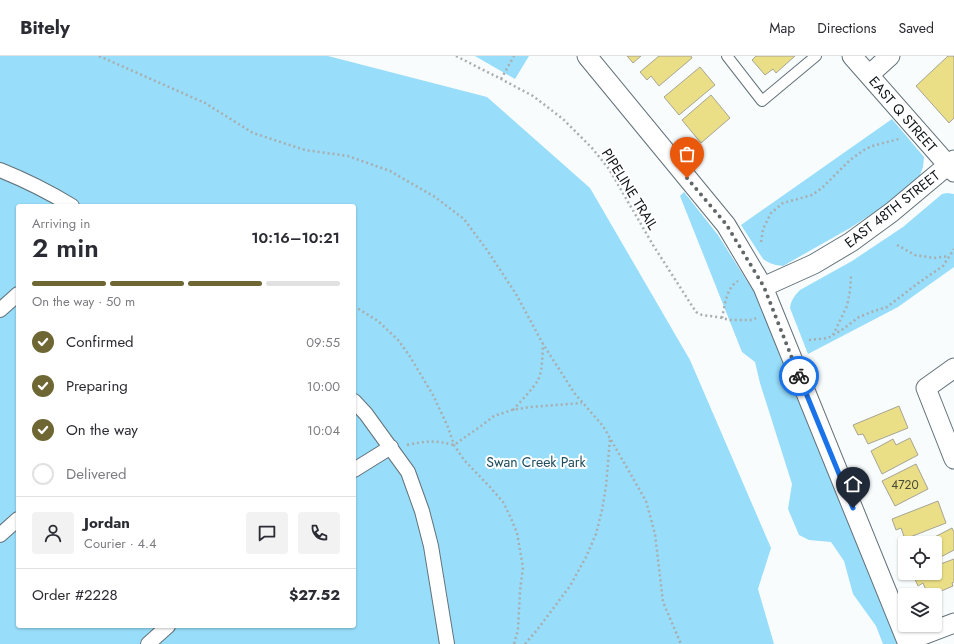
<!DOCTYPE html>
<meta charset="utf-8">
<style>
:root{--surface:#fff;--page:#f2f2f3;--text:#2b2b33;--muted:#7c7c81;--line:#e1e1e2;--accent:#6e6734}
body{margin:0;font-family:Jost,sans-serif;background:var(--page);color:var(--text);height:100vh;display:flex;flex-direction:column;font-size:15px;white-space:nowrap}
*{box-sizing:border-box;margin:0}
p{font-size:13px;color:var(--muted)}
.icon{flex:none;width:22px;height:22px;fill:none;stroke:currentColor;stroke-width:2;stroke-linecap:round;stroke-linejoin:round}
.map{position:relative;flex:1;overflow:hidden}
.details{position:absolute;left:16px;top:148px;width:340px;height:424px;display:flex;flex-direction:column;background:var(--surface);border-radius:4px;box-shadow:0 1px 3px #0004}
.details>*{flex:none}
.buttons{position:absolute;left:898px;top:480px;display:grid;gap:8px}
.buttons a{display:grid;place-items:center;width:44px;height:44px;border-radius:4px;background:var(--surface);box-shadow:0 1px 3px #0004;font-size:20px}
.pin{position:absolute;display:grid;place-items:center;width:34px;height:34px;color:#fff;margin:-41px -17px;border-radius:50% 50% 50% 0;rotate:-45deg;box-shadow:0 0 4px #0007}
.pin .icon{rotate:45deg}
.courier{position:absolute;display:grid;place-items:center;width:40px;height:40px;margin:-20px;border:3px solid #1a73e8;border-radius:50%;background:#fff;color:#222;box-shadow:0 1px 5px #0007}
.summary em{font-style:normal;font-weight:600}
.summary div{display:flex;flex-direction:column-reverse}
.summary{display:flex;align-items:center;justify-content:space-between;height:68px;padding:0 16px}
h1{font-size:26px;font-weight:600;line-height:30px}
.bar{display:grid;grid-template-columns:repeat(4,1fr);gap:6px 4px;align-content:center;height:48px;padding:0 16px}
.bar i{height:5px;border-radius:3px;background:var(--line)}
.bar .on{background:var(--accent)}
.bar p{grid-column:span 4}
.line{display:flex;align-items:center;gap:10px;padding:0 16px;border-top:1px solid var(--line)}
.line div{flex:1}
.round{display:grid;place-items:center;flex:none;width:42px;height:42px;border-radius:4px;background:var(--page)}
ol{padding:0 16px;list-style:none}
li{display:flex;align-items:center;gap:12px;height:44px}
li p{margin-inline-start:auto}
li .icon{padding:4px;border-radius:50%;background:var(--accent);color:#fff;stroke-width:4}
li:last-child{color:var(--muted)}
li i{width:22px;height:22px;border:2px solid var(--line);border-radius:50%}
header{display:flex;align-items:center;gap:24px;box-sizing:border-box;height:56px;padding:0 20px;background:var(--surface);border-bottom:1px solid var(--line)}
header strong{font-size:19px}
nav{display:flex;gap:22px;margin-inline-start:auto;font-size:14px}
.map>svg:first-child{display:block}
.green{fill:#98ddfa;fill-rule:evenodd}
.building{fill:#eade86;stroke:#a6a495}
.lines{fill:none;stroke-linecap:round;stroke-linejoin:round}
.service-casing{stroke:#627178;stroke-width:12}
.pedestrian-casing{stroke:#627178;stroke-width:16}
.minor-casing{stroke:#627178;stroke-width:21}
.path{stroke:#a9adaf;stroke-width:2.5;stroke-dasharray:2 3;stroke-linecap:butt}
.service{stroke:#fff;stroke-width:10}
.pedestrian{stroke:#fff;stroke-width:14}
.minor{stroke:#fff;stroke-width:19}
.done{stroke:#616668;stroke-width:4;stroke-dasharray:0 7.2}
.route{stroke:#1a73e8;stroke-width:5}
.labels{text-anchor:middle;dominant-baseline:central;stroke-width:4;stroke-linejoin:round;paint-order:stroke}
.number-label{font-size:12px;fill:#464834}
.street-label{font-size:14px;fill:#101618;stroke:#fff}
.park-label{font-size:14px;fill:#214d5e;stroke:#fff}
</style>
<header>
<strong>Bitely</strong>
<nav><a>Map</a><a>Directions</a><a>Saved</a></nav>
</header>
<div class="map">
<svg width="954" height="588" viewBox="0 0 954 588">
<rect width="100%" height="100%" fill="#f8fcfd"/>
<path class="green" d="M 0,0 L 328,0 L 487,41 L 590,132 L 690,304 L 771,492 L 758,533 L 774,588 L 0,588 ZM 18,150 L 354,150 L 354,570 L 18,570 Z
M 475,0 L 529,0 L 515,23 Z
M 892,63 L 924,101 L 923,111 L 920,119 L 881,152 L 850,172 L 783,210 C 775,209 770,208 763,203 L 741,169 Z
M 684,136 L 718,179 L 757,241 L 776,281 L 897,588 L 883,588 L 876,570 L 853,538 L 844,505 L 831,486 L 809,484 L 799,479 L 788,453 L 792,428 L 760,327 L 755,306 L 742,296 L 680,140 Z
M 947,137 L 954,138 L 954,211 L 898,251 L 808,298 L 790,252 C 791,244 795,239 800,234 L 852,205 L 903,171 L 942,138 Z"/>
<path class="building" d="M 627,0 L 641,0 L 633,7 Z
M 659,0 L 691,0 L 692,2 L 659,30 L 651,20 L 647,24 L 640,16 Z
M 756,0 L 795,0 L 776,17 L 773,13 L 765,19 L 752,4 Z
M 948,0 L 953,0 L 954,1 L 954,62 L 949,67 L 916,30 Z
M 700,11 L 715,29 L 679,59 L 664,41 Z
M 711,39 L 730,62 L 701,87 L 682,64 Z
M 899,350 L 908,372 L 868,388 L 863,378 L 858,379 L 853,369 Z
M 910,382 L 918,399 L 882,418 L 871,395 L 893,383 L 896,389 Z
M 916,408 L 928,433 L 895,450 L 882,425 Z
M 938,445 L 946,467 L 905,483 L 901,472 L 896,474 L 892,463 Z
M 952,472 L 954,476 L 954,494 L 935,504 L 935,487 L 923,487 Z
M 954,503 L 954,526 L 952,527 L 953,530 L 932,539 L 928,539 L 923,527 L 918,530 L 913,519 L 918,517 L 935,517 L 935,510 Z"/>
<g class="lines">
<g class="service-casing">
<path id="service" d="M 727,0 L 762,45 L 816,0"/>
</g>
<g class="pedestrian-casing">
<path id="pedestrian" d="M 0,114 C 25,124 49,136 72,150
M 0,254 L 18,238
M 354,345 L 366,358 L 408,416 L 422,455 L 431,490 L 447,588
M 354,414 L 391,391
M 0,479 L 18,463
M 148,588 L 168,570"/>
</g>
<g class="minor-casing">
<path id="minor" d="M 587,0 L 726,169 L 763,231 L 908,588
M 852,0 L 954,116
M 869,19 L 890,0
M 763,231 L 814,208 L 851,186 L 892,156 L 954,104
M 954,312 L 926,332 L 954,403
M 907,585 L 954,567"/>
</g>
<path class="path" d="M 99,0 L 205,47 L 253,77 L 305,94 L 348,100 L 390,115 L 435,141 L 464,163 L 487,194 L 516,238 L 543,288 L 575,338 L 603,370 L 646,445 L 655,478 L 663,546 L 681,588
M 456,0 L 501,23 L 533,40 L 563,63 L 592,92 L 609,113 L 653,189 L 696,256 L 702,259 L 718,261 L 730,264 L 752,264 L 756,262
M 501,23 L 514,0
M 761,186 L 763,173 L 771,157 L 783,147 L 812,139 L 822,132 L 850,104 L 864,94 L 872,90 L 899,83
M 897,189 L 915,199 L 934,202 L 949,200
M 354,250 L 378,265 L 398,284 L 409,299 L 433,339 L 448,371 L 454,389 L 464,404 L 490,431 L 503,446 L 510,460 L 517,477 L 523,511 L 520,535 L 518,574 L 514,588
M 722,262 C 725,249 726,232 738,225
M 833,279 L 847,250 L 850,235 L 851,219
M 809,284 L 828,282 L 843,273 L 859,261 L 874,255 L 887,251 L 917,228 L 943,210 L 954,193
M 513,354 C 520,346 533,333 538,324 C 543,313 542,300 543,288
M 407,389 C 425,385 436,384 454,389 L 481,370 L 494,360 L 512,354 L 530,351 L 582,347
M 525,588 L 537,574 L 570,530 L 586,501 L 596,478 L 602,454 L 606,430 L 610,383"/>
<use href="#service" class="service"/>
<use href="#pedestrian" class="pedestrian"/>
<use href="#minor" class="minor"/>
</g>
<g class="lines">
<path class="done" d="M 687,122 L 726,168 L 764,231 L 799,320"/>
<path class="route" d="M 799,320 L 853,452"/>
</g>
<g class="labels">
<g class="number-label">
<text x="905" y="429">4720</text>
</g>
<g class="street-label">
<text transform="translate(903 58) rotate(49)">EAST Q STREET</text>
<text transform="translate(630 133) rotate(58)">PIPELINE TRAIL</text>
<text transform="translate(892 153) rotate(-38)">EAST 48TH STREET</text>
</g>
<g class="park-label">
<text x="536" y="406">Swan Creek Park</text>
</g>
</g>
</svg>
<div class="buttons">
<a><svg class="icon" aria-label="locate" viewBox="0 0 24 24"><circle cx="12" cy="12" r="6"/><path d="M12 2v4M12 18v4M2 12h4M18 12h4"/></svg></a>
<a><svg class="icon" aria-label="layers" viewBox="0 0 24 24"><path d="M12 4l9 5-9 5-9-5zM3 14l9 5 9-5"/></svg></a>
</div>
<div class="pin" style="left:687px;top:122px;background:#ea580c"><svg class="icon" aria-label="bag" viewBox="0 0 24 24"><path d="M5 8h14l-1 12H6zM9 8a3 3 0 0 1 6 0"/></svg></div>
<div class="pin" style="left:853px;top:452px;background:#1f2937"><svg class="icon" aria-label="home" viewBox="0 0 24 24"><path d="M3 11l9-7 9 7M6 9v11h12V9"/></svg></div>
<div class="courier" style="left:799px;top:320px"><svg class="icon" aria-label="bike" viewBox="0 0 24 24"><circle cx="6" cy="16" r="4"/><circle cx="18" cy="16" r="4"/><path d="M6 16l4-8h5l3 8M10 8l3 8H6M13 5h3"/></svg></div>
<section class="details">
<div class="summary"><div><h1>2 min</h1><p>Arriving in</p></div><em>10:16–10:21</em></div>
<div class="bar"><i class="on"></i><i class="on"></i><i class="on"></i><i></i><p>On the way · 50 m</p></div>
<ol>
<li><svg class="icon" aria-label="check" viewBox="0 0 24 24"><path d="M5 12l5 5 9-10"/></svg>Confirmed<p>09:55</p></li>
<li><svg class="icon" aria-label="check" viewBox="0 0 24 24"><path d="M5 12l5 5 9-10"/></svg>Preparing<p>10:00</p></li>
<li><svg class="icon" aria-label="check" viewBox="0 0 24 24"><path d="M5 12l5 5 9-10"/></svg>On the way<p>10:04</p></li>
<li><i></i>Delivered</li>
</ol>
<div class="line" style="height:72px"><a class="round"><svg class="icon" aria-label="person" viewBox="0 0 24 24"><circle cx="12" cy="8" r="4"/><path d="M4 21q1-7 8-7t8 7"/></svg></a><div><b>Jordan</b><p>Courier · 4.4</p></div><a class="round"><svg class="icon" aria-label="chat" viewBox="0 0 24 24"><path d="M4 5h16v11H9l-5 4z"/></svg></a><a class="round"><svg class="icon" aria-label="phone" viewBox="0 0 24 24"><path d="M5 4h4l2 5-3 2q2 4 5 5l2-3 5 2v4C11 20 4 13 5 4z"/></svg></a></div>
<div class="line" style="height:52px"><div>Order #2228</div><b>$27.52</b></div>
</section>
</div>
